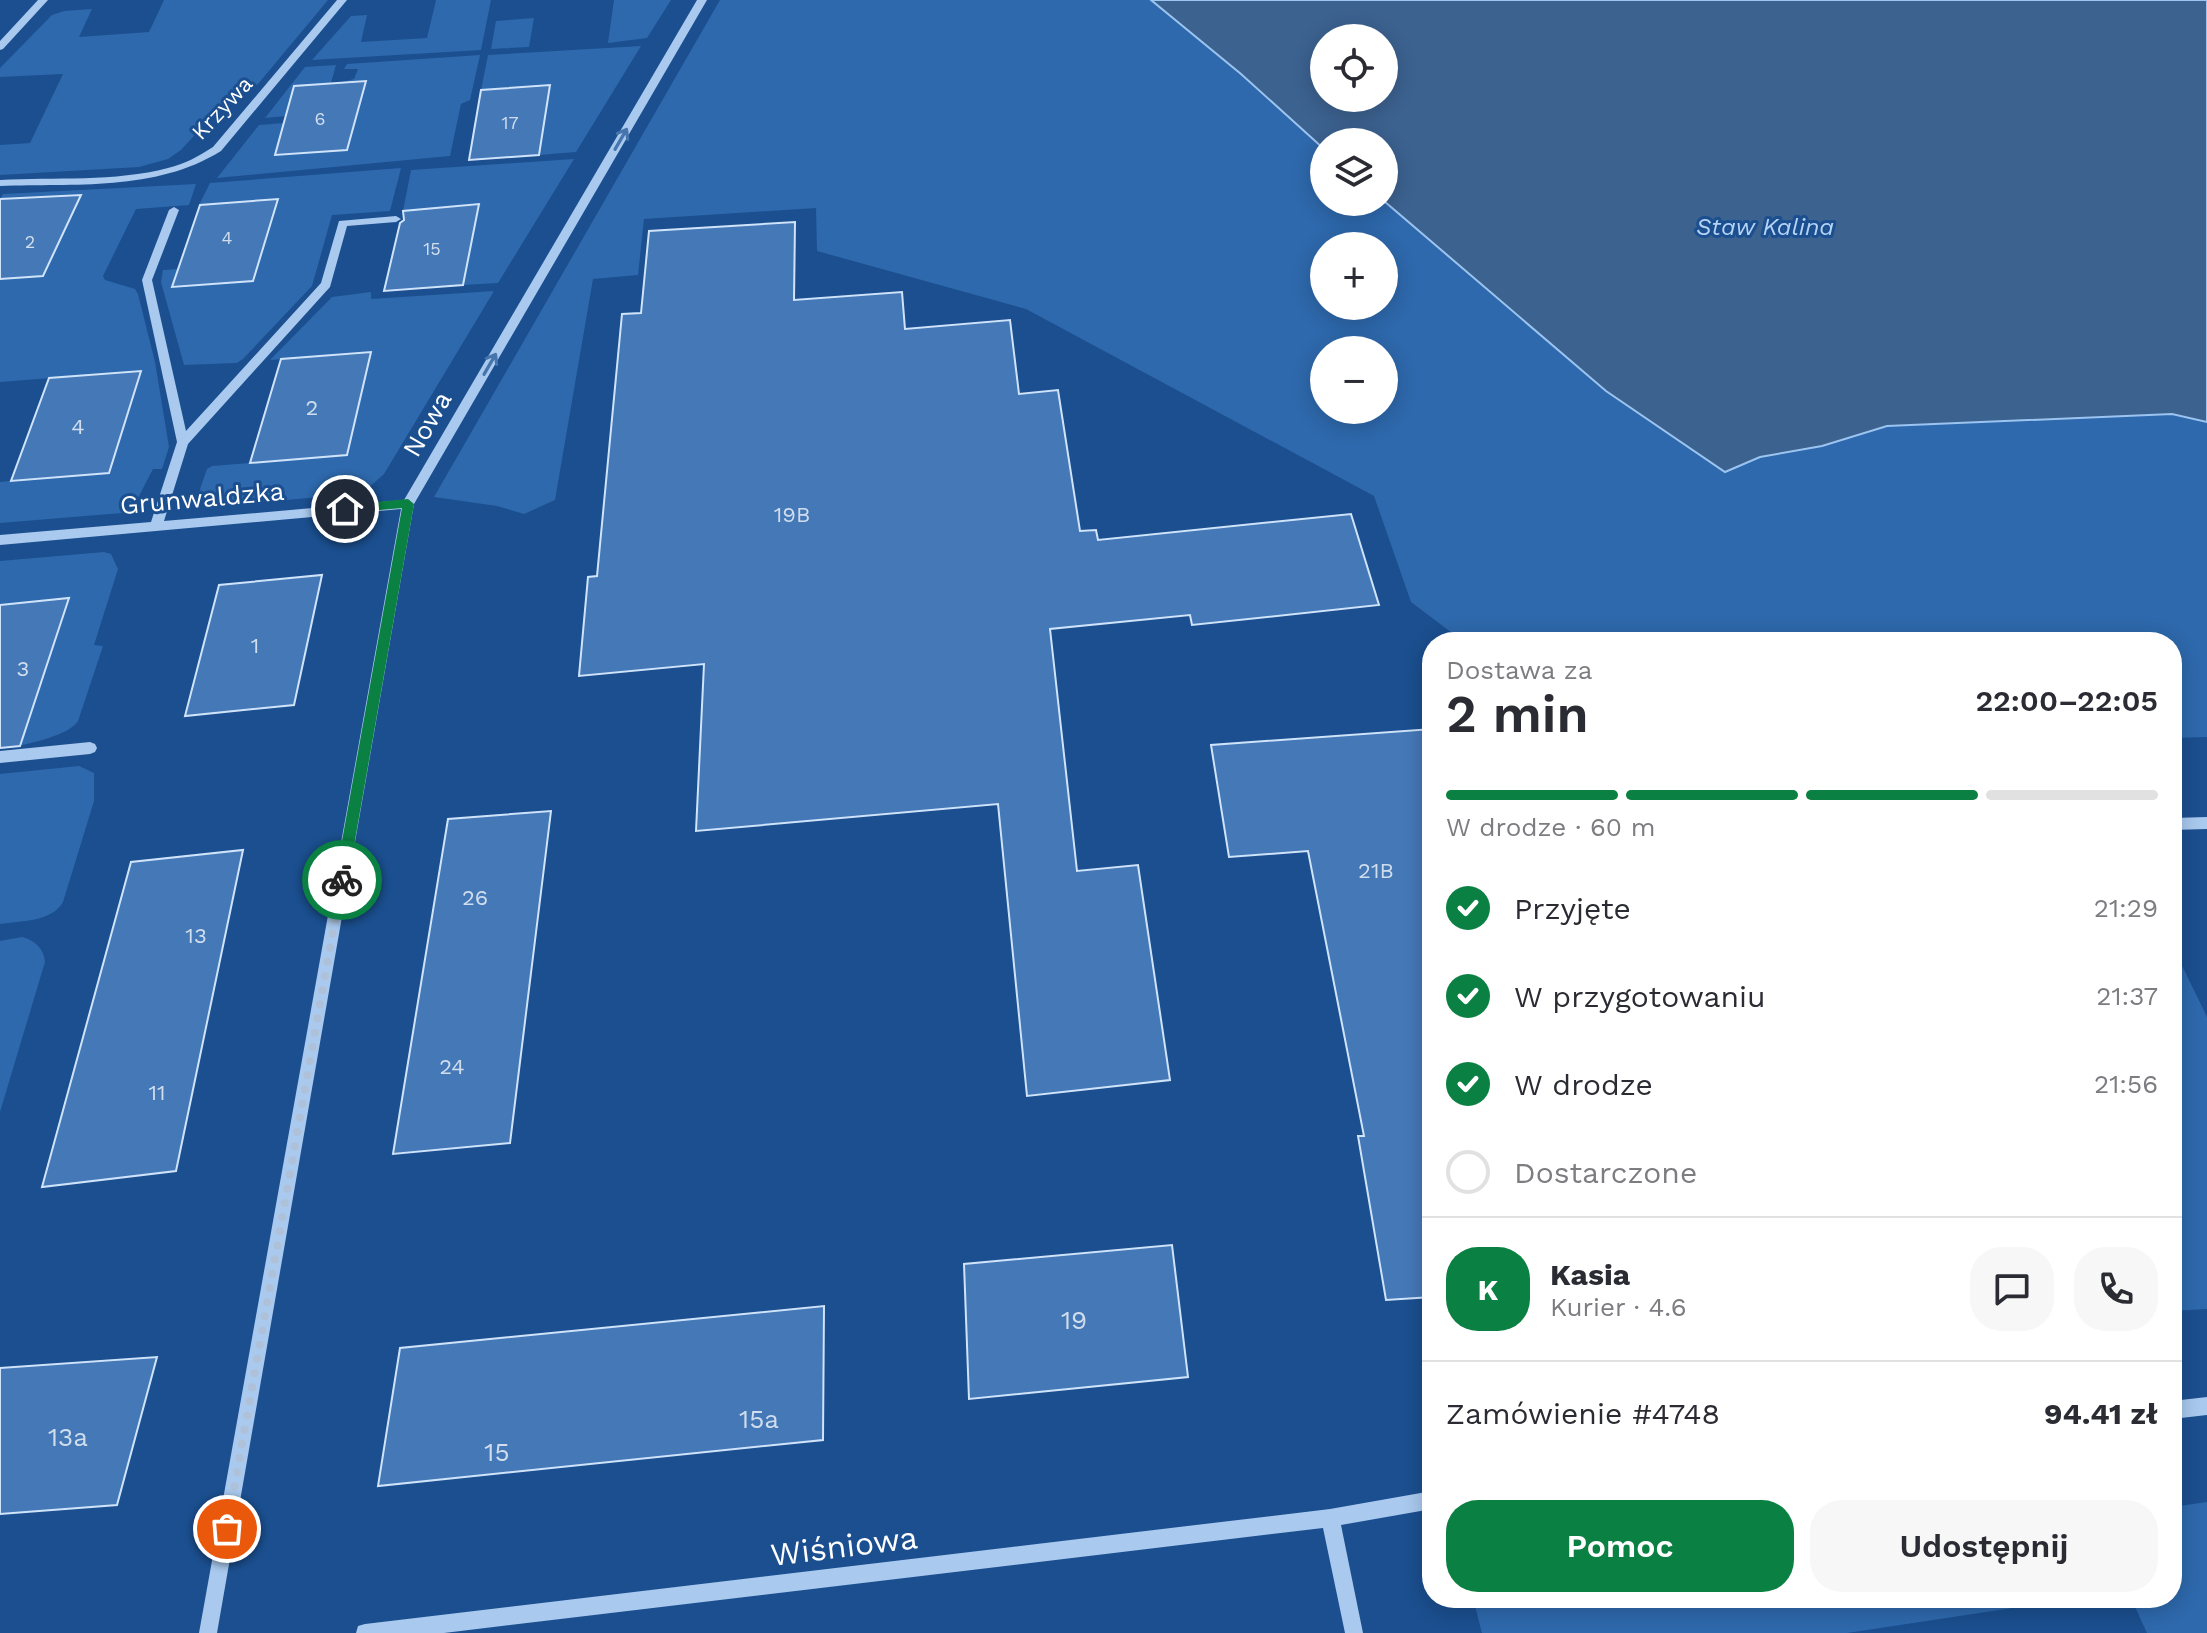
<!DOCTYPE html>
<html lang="pl">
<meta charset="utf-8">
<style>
:root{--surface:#fff;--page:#f7f7f7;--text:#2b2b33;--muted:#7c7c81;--line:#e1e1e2;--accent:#0b8043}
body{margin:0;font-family:"Work Sans",sans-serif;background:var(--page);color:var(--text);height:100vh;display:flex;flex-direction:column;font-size:30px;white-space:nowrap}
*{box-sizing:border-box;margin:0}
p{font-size:26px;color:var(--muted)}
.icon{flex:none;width:44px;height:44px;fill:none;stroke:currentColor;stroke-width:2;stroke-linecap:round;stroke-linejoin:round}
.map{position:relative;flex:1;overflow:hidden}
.side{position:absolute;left:1422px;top:632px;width:760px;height:976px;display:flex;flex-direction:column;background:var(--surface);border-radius:32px;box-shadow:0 4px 20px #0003}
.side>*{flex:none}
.buttons{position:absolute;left:1310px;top:24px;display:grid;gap:16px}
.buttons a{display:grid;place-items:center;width:88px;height:88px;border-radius:50%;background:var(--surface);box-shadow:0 4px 20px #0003;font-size:40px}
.pin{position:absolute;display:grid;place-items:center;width:68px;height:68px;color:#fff;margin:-34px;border:4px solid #fff;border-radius:50%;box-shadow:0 2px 8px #0007}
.courier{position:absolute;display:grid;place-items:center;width:80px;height:80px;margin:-40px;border:6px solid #0b8043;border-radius:50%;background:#fff;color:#222;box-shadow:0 2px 10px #0007}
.summary em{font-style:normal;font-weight:600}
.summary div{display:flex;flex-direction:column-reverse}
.summary{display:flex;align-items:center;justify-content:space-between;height:136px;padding:0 24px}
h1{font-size:52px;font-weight:600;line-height:60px}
.bar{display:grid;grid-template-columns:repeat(4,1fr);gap:12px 8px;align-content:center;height:96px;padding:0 24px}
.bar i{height:10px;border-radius:6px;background:var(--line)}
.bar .on{background:var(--accent)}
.bar p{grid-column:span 4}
.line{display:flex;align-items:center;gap:20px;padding:0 24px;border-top:2px solid var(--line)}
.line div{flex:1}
.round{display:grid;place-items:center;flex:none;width:84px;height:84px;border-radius:32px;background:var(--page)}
ol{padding:0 24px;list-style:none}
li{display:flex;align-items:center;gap:24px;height:88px}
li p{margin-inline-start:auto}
li .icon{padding:8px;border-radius:50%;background:var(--accent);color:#fff;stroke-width:4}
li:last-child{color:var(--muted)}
li i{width:44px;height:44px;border:4px solid var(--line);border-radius:50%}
.action{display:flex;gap:16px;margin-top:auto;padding:16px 24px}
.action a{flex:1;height:92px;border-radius:32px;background:var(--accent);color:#fff;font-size:32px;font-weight:600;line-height:92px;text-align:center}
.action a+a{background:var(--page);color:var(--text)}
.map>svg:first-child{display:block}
.green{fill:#2e69ad;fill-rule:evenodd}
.water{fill:#3c6290;stroke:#9cc4f0;stroke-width:2;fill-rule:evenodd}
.building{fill:#4478b7;stroke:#cfe3fa;stroke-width:2}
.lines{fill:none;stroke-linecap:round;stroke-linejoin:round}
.minor{fill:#a9c9ee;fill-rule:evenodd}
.oneway{stroke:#4674ac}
.route{fill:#0b8043}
.done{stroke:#afc1d8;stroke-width:8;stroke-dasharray:0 14.4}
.labels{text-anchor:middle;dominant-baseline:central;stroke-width:6;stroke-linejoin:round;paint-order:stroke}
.far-number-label{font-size:18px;fill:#d0dded}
.far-street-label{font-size:22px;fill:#fff;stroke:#1b4f8f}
.number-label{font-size:22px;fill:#d0dded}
.far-water-label{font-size:24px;font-style:italic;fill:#b5d3f5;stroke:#1b4f8f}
.street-label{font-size:26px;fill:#fff;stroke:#1b4f8f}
.near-number-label{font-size:26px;fill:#d0dded}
.near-street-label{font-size:32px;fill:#fff;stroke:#1b4f8f}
</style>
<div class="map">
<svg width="2207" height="1633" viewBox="0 0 2207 1633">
<rect width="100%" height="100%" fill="#1b4f8f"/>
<path class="green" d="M 164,0 L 328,0 L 258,84 L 225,102 L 181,150 L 168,159 L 139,167 L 0,175 L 0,145 L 30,143 L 63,74 L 0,77 L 0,68 L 52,15 L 64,11 L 92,9 L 79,37 L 149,32 Z
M 436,0 L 491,0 L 481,50 L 312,60 L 351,16 L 367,15 L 361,42 L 427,38 Z
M 614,0 L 671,0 L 647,38 L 608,43 Z
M 720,0 L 2207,0 L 2207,737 L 2172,738 L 2172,642 L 1464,642 L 1411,602 L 1374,496 L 1026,309 L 817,251 L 816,208 L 644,219 L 638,275 L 593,279 L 555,500 L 524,514 L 497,506 L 434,497 ZM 1324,38 L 1384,38 L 1384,98 L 1324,98 ZM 1324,142 L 1384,142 L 1384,202 L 1324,202 ZM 1324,246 L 1384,246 L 1384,306 L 1324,306 ZM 1324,350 L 1384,350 L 1384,410 L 1324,410 Z
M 534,18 L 529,47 L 491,49 L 496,21 Z
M 641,46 L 576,152 L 539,155 L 550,85 L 481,90 L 488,55 Z
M 480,55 L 470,100 L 461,104 L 450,156 L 217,178 L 259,125 L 284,123 L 276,155 L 347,150 L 365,81 L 342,82 L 354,79 L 358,69 L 344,69 L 347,64 Z
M 336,65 L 331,83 L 295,86 L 286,116 L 265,118 L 305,67 Z
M 574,159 L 498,283 L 463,285 L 479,204 L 403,211 L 411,170 Z
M 401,168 L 390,211 L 332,215 L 312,286 L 243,359 L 237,363 L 184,365 L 161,282 L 163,270 L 178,269 L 173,287 L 253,281 L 277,200 L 199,205 L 210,183 Z
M 196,184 L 189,205 L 136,209 L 103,276 L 105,280 L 135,289 L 138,294 L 155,362 L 169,447 L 162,469 L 153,469 L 137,500 L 122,513 L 0,523 L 0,482 L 109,472 L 141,371 L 0,382 L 0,279 L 80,196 L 0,199 L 3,194 Z
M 494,291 L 384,474 L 366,490 L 355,494 L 227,505 L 215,506 L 202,498 L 200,489 L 207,469 L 212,466 L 347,455 L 371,352 L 270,360 L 332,297 L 371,292 L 371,299 Z
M 104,552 L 111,554 L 118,569 L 94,645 L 103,646 L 78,721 C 68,737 20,746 0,749 L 0,733 L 25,730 L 69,598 L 0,605 L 0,561 Z
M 79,766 L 94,773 L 94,801 L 63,902 C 52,922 20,921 0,924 L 0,774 Z
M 22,937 C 34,940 44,948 45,962 L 0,1112 L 0,941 Z
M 2172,945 L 2207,1017 L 2207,1309 L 2172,1311 Z
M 2207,1502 L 2207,1633 L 2147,1633 L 2131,1598 L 2172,1598 L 2172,1507 Z
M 1473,1598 L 2078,1598 L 1847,1633 L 1482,1633 Z"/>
<path class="water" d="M 1151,0 L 2207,0 L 2207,422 L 2172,414 L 1887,426 L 1822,446 L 1760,457 L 1725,472 L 1606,391 L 1384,201 L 1384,142 L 1324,142 L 1324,149 L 1241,74 ZM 1324,38 L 1384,38 L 1384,98 L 1324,98 Z"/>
<path class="building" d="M 366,81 L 347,150 L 275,155 L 294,86 Z
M 550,85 L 539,155 L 469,160 L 481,90 Z
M 81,195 L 43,276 L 0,279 L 0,199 Z
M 278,199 L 253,281 L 172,287 L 200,205 Z
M 479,204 L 463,285 L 384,291 L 400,223 L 404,220 L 403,211 Z
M 795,222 L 794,300 L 902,292 L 905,329 L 1010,320 L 1019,394 L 1058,390 L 1080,531 L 1096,530 L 1098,540 L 1351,514 L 1379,605 L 1192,625 L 1190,615 L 1050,629 L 1077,871 L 1138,865 L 1170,1080 L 1027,1096 L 998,804 L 696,831 L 704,664 L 579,676 L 588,577 L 597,576 L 622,314 L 641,313 L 649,231 Z
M 371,352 L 347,455 L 250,463 L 281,359 Z
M 141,371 L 109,473 L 11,481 L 49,378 Z
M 322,575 L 294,705 L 185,716 L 219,585 Z
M 69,598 L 20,746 L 0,748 L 0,605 Z
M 1432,729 L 1432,1297 L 1386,1300 L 1358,1136 L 1364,1136 L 1308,851 L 1229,857 L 1211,745 Z
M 551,811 L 510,1143 L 393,1154 L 448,819 Z
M 243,850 L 176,1171 L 42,1187 L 131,862 Z
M 1172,1245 L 1188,1377 L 969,1399 L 964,1264 Z
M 824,1306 L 823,1440 L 378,1486 L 400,1348 Z
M 157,1357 L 117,1505 L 0,1514 L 0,1368 Z"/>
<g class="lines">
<path class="minor" d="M 38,0 L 48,0 L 3,49 L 0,50 L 0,41 Z
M 337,0 L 347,0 L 221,151 C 155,192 74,183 0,186 L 0,180 C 55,177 115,182 168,168 C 185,164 199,156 213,147 Z
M 697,0 L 707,0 L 414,504 L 217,1633 L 199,1633 L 401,509 L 0,545 L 0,535 L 151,522 L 177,442 L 142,280 L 169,210 L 174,207 L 179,210 L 152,280 L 186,431 L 321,283 L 339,221 L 396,216 L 401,219 L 396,222 L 347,226 L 330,287 L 188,444 L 164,521 L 404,500 Z
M 90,742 L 95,744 L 97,748 L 95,752 L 90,754 L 0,763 L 0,751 Z
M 2207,817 L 2207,829 L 2172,830 L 2172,818 Z
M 2207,1397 L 2207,1415 L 2172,1419 L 2172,1401 Z
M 1432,1491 L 1432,1509 L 1341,1525 L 1363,1633 L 1345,1633 L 1323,1528 L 444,1633 L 356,1633 L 358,1626 L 365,1624 L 1330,1509 Z"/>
</g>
<defs><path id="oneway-shaft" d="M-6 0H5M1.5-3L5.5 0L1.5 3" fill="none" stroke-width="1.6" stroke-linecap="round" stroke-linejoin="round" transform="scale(2)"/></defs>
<g class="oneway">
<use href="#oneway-shaft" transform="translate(621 139) rotate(-60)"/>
<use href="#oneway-shaft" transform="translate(490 364) rotate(-60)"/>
</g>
<path class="route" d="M 408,499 L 414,504 L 348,880 L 342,886 L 335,880 L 402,508 L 345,513 L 339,509 L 345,505 Z"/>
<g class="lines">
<path class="done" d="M 227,1529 L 342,880"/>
</g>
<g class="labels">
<g class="far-number-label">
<text x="320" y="118">6</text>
<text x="510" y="122">17</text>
<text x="227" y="237">4</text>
<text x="30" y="241">2</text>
<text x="432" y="248">15</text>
</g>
<g class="far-street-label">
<text transform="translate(222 108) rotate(-47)">Krzywa</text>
</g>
<g class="number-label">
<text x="312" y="407">2</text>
<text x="78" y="426">4</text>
<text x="792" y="514">19B</text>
<text x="255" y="645">1</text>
<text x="23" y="668">3</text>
<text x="1376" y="870">21B</text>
<text x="475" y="897">26</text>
<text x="196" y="935">13</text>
<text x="452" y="1066">24</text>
<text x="157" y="1092">11</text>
</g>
<g class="far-water-label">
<text x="1765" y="227">Staw Kalina</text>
</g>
<g class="street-label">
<text transform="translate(427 424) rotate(-60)">Nowa</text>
<text transform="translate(202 498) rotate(-5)">Grunwaldzka</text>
</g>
<g class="near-number-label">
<text x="1074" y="1320">19</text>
<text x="759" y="1419">15a</text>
<text x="68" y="1437">13a</text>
<text x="497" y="1452">15</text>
</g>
<g class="near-street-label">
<text transform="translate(844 1546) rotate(-7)">Wiśniowa</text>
</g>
</g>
</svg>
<div class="buttons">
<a><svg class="icon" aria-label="locate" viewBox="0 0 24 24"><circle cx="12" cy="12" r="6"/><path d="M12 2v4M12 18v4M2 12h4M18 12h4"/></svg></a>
<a><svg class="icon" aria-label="layers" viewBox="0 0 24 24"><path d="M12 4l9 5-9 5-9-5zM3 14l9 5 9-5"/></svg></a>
<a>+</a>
<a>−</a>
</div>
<div class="pin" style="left:227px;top:1529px;background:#ea580c"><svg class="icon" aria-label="bag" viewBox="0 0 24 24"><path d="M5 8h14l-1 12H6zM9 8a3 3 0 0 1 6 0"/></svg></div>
<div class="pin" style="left:345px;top:509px;background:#1f2937"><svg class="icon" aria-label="home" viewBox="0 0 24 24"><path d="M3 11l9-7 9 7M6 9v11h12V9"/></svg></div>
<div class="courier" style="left:342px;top:880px"><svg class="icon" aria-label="bike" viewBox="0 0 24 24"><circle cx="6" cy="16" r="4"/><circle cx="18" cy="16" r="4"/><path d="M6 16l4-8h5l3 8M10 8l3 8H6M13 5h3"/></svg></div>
<section class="side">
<div class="summary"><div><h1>2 min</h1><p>Dostawa za</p></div><em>22:00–22:05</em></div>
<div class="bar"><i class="on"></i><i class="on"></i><i class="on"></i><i></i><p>W drodze · 60 m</p></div>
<ol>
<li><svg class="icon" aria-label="check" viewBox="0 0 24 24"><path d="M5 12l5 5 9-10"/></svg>Przyjęte<p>21:29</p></li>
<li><svg class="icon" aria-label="check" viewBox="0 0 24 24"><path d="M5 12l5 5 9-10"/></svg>W przygotowaniu<p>21:37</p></li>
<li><svg class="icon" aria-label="check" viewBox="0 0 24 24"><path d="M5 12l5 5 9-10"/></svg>W drodze<p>21:56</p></li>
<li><i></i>Dostarczone</li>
</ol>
<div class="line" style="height:144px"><b class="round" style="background:var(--accent);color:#fff">K</b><div><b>Kasia</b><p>Kurier · 4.6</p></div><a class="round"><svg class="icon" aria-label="chat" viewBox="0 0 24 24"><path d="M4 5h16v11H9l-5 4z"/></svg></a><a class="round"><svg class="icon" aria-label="phone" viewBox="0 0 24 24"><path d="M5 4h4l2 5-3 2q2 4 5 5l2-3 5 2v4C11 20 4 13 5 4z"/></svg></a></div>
<div class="line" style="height:104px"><div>Zamówienie #4748</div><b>94.41 zł</b></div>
<div class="action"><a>Pomoc</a><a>Udostępnij</a></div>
</section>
</div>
